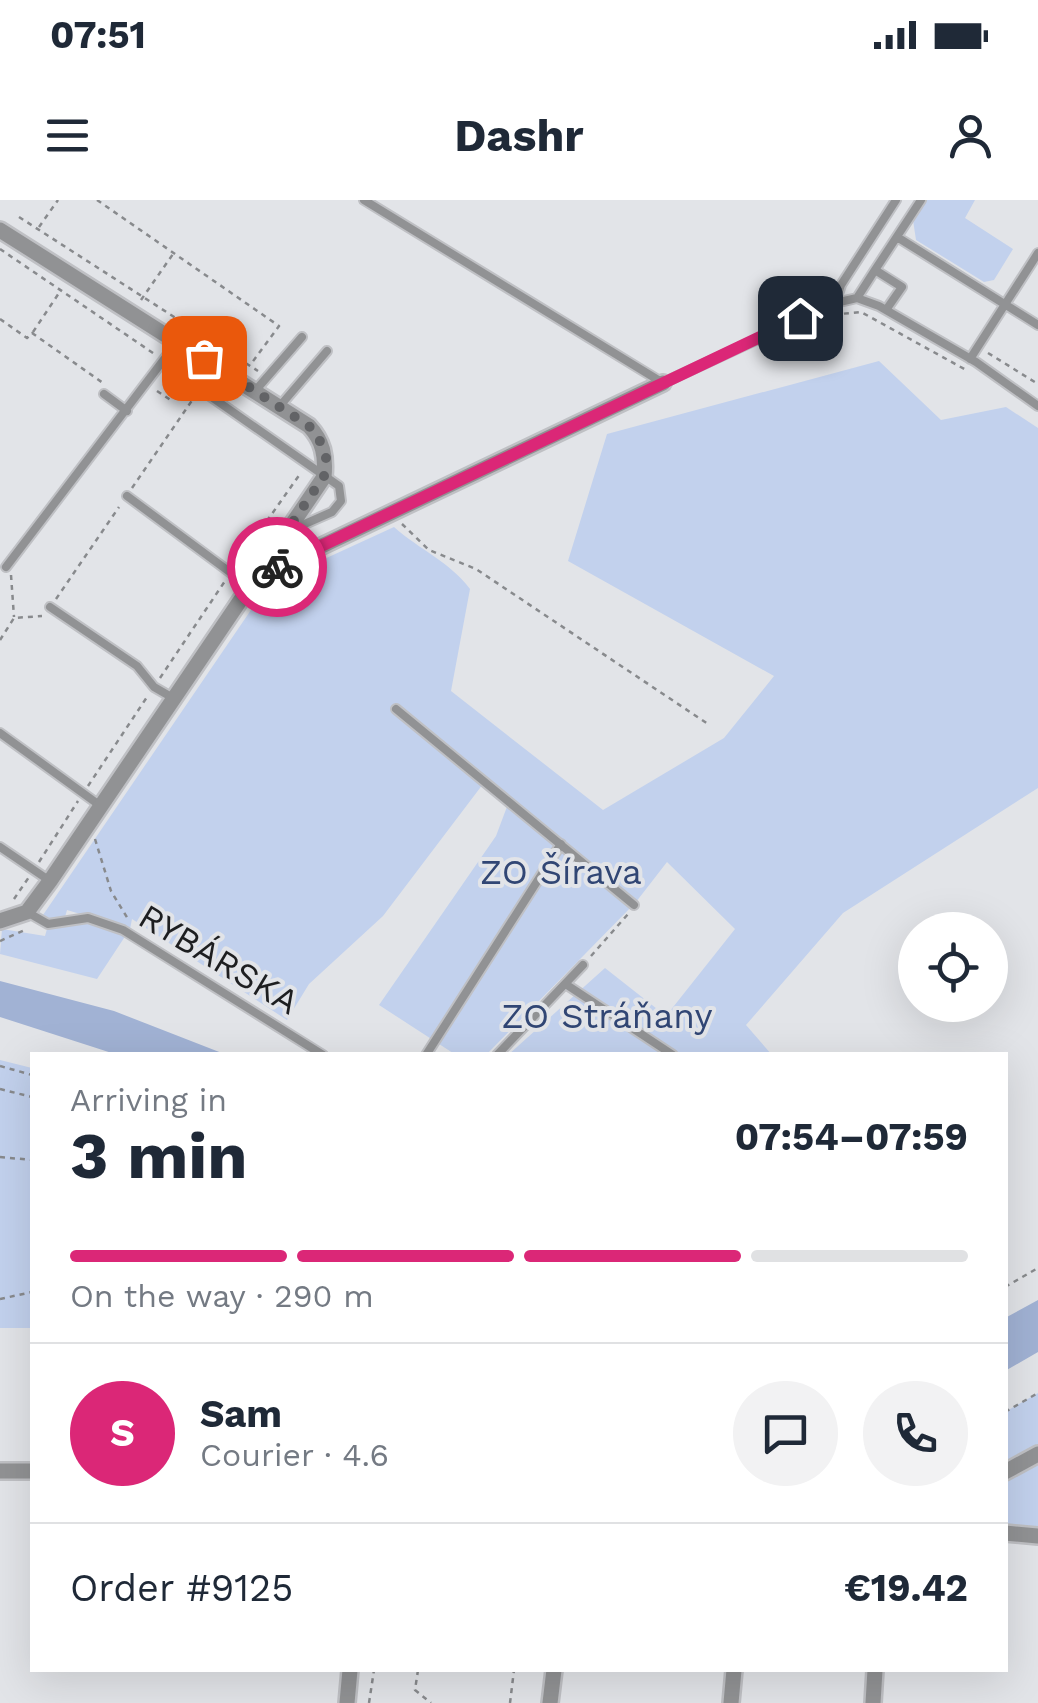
<!DOCTYPE html>
<meta charset="utf-8">
<style>
:root{--surface:#fff;--page:#f2f2f3;--text:#1f2937;--muted:#747a83;--line:#e0e1e3;--accent:#db2777}
body{margin:0;font-family:"Work Sans",sans-serif;background:var(--page);color:var(--text);height:100vh;display:flex;flex-direction:column;font-size:38px;white-space:nowrap}
*{box-sizing:border-box;margin:0}
p{font-size:32px;color:var(--muted)}
.icon{flex:none;width:55px;height:55px;fill:none;stroke:currentColor;stroke-width:2;stroke-linecap:round;stroke-linejoin:round}
.map{position:relative;flex:1;overflow:hidden}
.side{position:absolute;left:30px;top:852px;width:978px;height:620px;display:flex;flex-direction:column;background:var(--surface);border-radius:0px;box-shadow:0 10px 40px #0002}
.side>*{flex:none}
.controls{position:absolute;left:898px;top:712px;display:grid;gap:20px}
.controls a{display:grid;place-items:center;width:110px;height:110px;border-radius:50%;background:var(--surface);box-shadow:0 10px 40px #0002;font-size:50px}
.pin{position:absolute;display:grid;place-items:center;width:85px;height:85px;color:#fff;margin:-42px;border-radius:20px;box-shadow:0 5px 15px #0006}
.courier{position:absolute;display:grid;place-items:center;width:100px;height:100px;margin:-50px;border:8px solid #db2777;border-radius:50%;background:#fff;color:#222;box-shadow:0 2px 12px #0007}
.overview em{font-style:normal;font-weight:700}
.overview div{display:flex;flex-direction:column-reverse}
.overview{display:flex;align-items:center;justify-content:space-between;height:170px;padding:0 40px}
h1{font-size:65px;font-weight:700;line-height:75px}
.bar{display:grid;grid-template-columns:repeat(4,1fr);gap:15px 10px;align-content:center;height:120px;padding:0 40px}
.bar i{height:12px;border-radius:8px;background:var(--line)}
.bar .on{background:var(--accent)}
.bar p{grid-column:span 4}
.line{display:flex;align-items:center;gap:25px;padding:0 40px;border-top:2px solid var(--line)}
.line div{flex:1}
.round{display:grid;place-items:center;flex:none;width:105px;height:105px;border-radius:52px;background:var(--page)}
.status{display:flex;justify-content:space-between;align-items:center;height:70px;padding:0 50px;background:var(--surface);direction:ltr}
.status svg{height:28px;fill:currentColor}
header{display:flex;justify-content:space-between;align-items:center;height:130px;padding:0 40px;background:var(--surface);font-size:45px;font-weight:700}
.map>svg:first-child{display:block}
.green{fill:#c2d1ed}
.water{fill:#a1b2d4}
.lines{fill:none;stroke-linecap:round;stroke-linejoin:round}
.lane-casing{stroke:#bfc0c4;stroke-width:12}
.street-casing{stroke:#bfc0c4;stroke-width:20}
.path{stroke:#888a8d;stroke-width:2.5;stroke-dasharray:5 5;stroke-linecap:butt}
.lane{stroke:#919294;stroke-width:8}
.street{stroke:#919294;stroke-width:15}
.done{stroke:#626366;stroke-width:10;stroke-dasharray:0 18}
.route{stroke:#db2777;stroke-width:12}
.labels{text-anchor:middle;dominant-baseline:central;stroke-width:8;stroke-linejoin:round;paint-order:stroke}
.park-label{font-size:35px;fill:#314674;stroke:#e2e4e8}
.street-label{font-size:35px;fill:#1d1e20;stroke:#e2e4e8}
</style>
<div class="status"><b>07:51</b><svg viewBox="0 0 49 12"><path d="M0 12V9h3v3zM5 12V6h3v6zM10 12V3h3v9zM15 12V0h3v12zM26 1h20v11H26zM47 4h2v5h-2z"/></svg></div>
<header><svg class="icon" aria-label="menu" viewBox="0 0 24 24"><path d="M4 6h16M4 12h16M4 18h16"/></svg>Dashr<svg class="icon" aria-label="person" viewBox="0 0 24 24"><circle cx="12" cy="8" r="4"/><path d="M4 21q1-7 8-7t8 7"/></svg></header>
<div class="map">
<svg width="1038" height="1503" viewBox="0 0 1038 1503">
<rect width="100%" height="100%" fill="#e2e4e8"/>
<path class="green" d="M 927,0 L 975,0 L 965,18 L 1013,49 L 994,80 L 984,82 L 916,40 L 913,20 Z
M 879,161 L 941,220 L 1006,207 L 1038,228 L 1038,588 L 843,713 L 746,825 L 772,855 L 508,855 L 605,768 L 666,816 L 735,729 L 667,662 L 636,702 L 486,855 L 456,855 L 379,805 L 496,636 L 508,604 L 483,584 L 383,716 L 309,784 L 287,820 L 132,719 L 130,729 L 67,710 L 65,717 L 53,720 L 43,715 L 253,407 L 296,372 L 394,327 C 420,350 450,362 470,389 L 451,491 L 603,610 L 724,538 L 774,476 L 568,361 L 607,234 Z
M 84,722 L 126,735 L 97,779 L 0,754 L 2,729 L 45,736 L 47,729 Z
M 0,860 L 32,868 L 32,1128 L 0,1128 Z
M 1038,1193 L 1038,1327 L 1005,1325 L 1005,1212 Z"/>
<path class="water" d="M 0,781 L 114,811 L 227,855 L 118,855 L 0,817 Z
M 1038,1100 L 1038,1152 L 1005,1171 L 1005,1118 Z"/>
<g class="lines">
<g class="lane-casing">
<path id="lane" d="M 364,0 L 663,183 L 835,103 L 857,98 L 879,106 L 976,162 L 1038,206
M 897,37 L 1038,125
M 875,70 L 921,0
M 857,98 L 875,70 L 902,87 L 886,110
M 835,103 L 841,85 L 896,0
M 970,159 L 1038,53
M 200,189 L 339,286 L 341,301 L 332,312 L 291,330
M 255,191 L 302,137
M 104,194 L 127,211
M 279,207 L 327,151
M 127,296 L 250,387
M 6,367 L 178,141
M 50,407 L 137,466 L 154,487 L 173,498
M 396,509 L 634,705
M 0,533 L 102,607
M 0,647 L 50,681
M 27,712 L 48,724 L 88,718 L 123,730 L 323,855
M 567,785 L 673,855
M 426,855 L 561,644
M 497,855 L 583,765"/>
</g>
<g class="street-casing">
<path id="street" d="M 0,30 L 309,226 C 323,241 326,256 324,277 L 50,681 L 27,712 L 0,721
M 259,376 L 663,183
M 0,1271 L 32,1271
M 1005,1272 L 1038,1254
M 1005,1333 L 1038,1336
M 347,1503 L 350,1470
M 550,1503 L 554,1470
M 731,1503 L 734,1470
M 873,1503 L 875,1470"/>
</g>
<path class="path" d="M 97,0 L 279,126 L 251,164
M 19,17 L 258,171
M 39,27 L 58,0
M 0,49 L 156,155
M 141,100 L 173,54
M 0,119 L 27,138 L 32,133 L 103,183
M 33,132 L 59,93
M 798,133 L 840,114 L 861,112 L 968,171
M 988,153 L 1038,184
M 170,167 L 191,183
M 157,191 L 172,201
M 132,288 L 193,199
M 402,324 L 429,350 L 476,369 L 708,524
M 238,362 L 300,274
M 11,375 L 14,417
M 56,399 L 119,307
M 0,440 L 14,418 L 42,416
M 160,478 L 225,381
M 88,586 L 147,497
M 95,639 L 111,691 L 128,719
M 39,662 L 78,601
M 14,699 L 29,677
M 0,741 L 27,729
M 591,756 L 629,713
M 0,866 L 32,875
M 0,889 L 32,897
M 0,957 L 32,960
M 1005,1087 L 1038,1068
M 0,1099 L 32,1092
M 1005,1212 L 1038,1193
M 418,1470 L 415,1490 L 431,1503
M 369,1503 L 374,1470
M 510,1503 L 514,1470"/>
<use href="#lane" class="lane"/>
<use href="#street" class="street"/>
</g>
<g class="lines">
<path class="done" d="M 204,158 L 309,226 L 318,236 L 326,258 L 324,276 L 256,377 L 277,367"/>
<path class="route" d="M 277,367 L 800,118"/>
</g>
<g class="labels">
<g class="park-label">
<text x="561" y="672">ZO Šírava</text>
<text x="607" y="816">ZO Stráňany</text>
</g>
<g class="street-label">
<text transform="translate(219 759) rotate(31)">RYBÁRSKA</text>
</g>
</g>
</svg>
<div class="controls">
<a><svg class="icon" aria-label="locate" viewBox="0 0 24 24"><circle cx="12" cy="12" r="6"/><path d="M12 2v4M12 18v4M2 12h4M18 12h4"/></svg></a>
</div>
<div class="pin" style="left:204px;top:158px;background:#ea580c"><svg class="icon" aria-label="bag" viewBox="0 0 24 24"><path d="M5 8h14l-1 12H6zM9 8a3 3 0 0 1 6 0"/></svg></div>
<div class="pin" style="left:800px;top:118px;background:#1f2937"><svg class="icon" aria-label="home" viewBox="0 0 24 24"><path d="M3 11l9-7 9 7M6 9v11h12V9"/></svg></div>
<div class="courier" style="left:277px;top:367px"><svg class="icon" aria-label="bike" viewBox="0 0 24 24"><circle cx="6" cy="16" r="4"/><circle cx="18" cy="16" r="4"/><path d="M6 16l4-8h5l3 8M10 8l3 8H6M13 5h3"/></svg></div>
<section class="side">
<div class="overview"><div><h1>3 min</h1><p>Arriving in</p></div><em>07:54–07:59</em></div>
<div class="bar"><i class="on"></i><i class="on"></i><i class="on"></i><i></i><p>On the way · 290 m</p></div>
<div class="line" style="height:180px"><b class="round" style="background:var(--accent);color:#fff">S</b><div><b>Sam</b><p>Courier · 4.6</p></div><a class="round"><svg class="icon" aria-label="chat" viewBox="0 0 24 24"><path d="M4 5h16v11H9l-5 4z"/></svg></a><a class="round"><svg class="icon" aria-label="phone" viewBox="0 0 24 24"><path d="M5 4h4l2 5-3 2q2 4 5 5l2-3 5 2v4C11 20 4 13 5 4z"/></svg></a></div>
<div class="line" style="height:130px"><div>Order #9125</div><b>€19.42</b></div>
</section>
</div>
